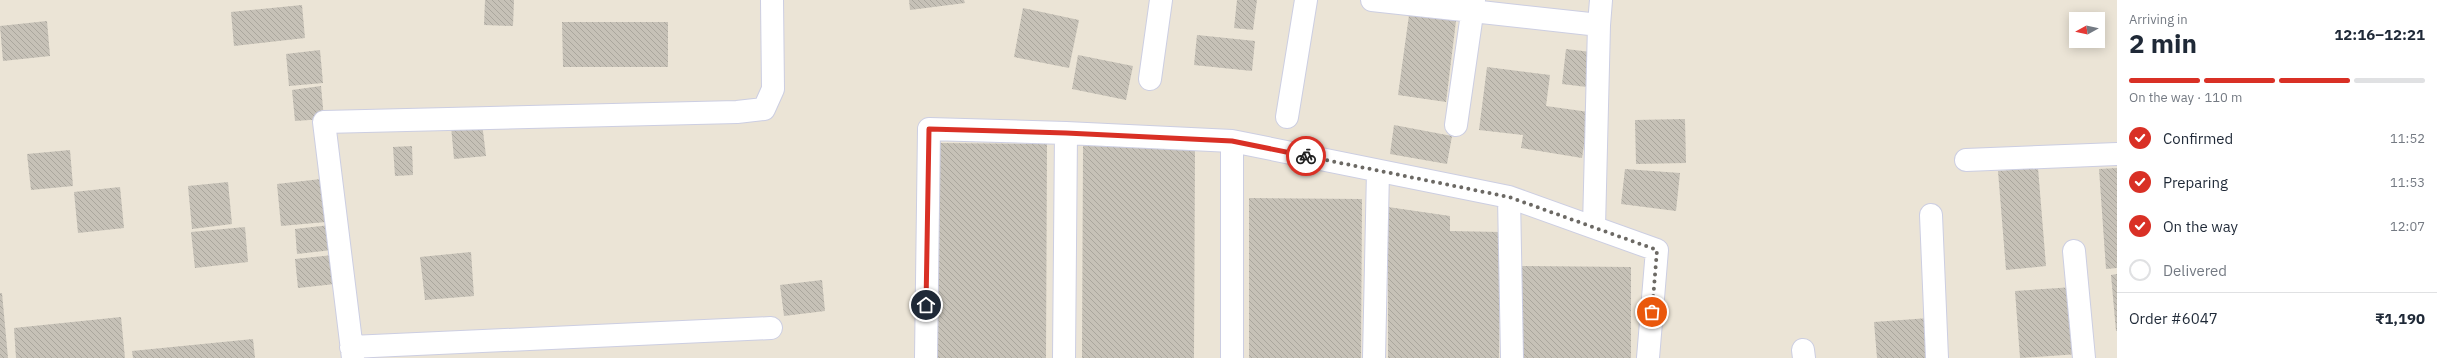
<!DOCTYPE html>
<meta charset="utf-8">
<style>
:root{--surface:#fff;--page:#f6f6f7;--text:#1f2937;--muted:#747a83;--line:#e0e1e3;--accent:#d93025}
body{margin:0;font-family:"IBM Plex Sans",sans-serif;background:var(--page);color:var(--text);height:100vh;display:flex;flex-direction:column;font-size:15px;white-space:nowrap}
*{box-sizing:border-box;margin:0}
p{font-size:13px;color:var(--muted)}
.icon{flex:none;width:22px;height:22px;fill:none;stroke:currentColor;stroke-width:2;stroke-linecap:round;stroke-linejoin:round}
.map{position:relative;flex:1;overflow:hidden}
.drawer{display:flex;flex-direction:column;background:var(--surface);width:320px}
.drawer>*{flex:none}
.needle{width:26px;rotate:262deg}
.controls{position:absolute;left:2069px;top:12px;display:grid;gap:8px}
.controls a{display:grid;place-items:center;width:36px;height:36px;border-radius:0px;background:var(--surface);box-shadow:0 2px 10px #0003;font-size:20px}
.pin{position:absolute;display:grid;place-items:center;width:34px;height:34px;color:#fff;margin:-17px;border:2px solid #fff;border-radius:50%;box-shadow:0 1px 4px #0007}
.courier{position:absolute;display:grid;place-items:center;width:40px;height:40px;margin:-20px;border:3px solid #d93025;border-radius:50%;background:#fff;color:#222;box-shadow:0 1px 5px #0007}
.headline em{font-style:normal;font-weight:700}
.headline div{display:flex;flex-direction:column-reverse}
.headline{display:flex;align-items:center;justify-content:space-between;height:68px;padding:0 12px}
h1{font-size:26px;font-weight:700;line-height:30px}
.bar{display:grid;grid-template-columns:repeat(4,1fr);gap:6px 4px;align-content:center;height:48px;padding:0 12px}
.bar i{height:5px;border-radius:3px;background:var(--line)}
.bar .active{background:var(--accent)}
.bar p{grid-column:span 4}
.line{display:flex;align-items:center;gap:10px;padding:0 12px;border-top:1px solid var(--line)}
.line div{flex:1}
ol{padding:0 12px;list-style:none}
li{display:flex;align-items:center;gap:12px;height:44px}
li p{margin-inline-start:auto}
li .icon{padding:4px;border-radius:50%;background:var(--accent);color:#fff;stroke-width:4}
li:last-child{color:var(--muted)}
li i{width:22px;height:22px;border:2px solid var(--line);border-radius:50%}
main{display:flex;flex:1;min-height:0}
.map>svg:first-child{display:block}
.building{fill:url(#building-back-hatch)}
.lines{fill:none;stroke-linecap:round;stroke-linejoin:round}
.minor-casing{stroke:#cccee2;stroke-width:24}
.minor{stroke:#fff;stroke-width:22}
.done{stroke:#6c6964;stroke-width:4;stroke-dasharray:0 7.2}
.route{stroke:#d93025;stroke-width:5}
</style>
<main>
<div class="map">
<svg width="2117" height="358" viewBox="0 0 2117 358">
<defs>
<pattern id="building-back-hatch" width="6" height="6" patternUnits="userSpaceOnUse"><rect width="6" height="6" fill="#c6c1b7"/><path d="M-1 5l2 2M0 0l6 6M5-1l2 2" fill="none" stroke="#aaa69d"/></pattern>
</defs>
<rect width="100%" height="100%" fill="#ebe4d6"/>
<path class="building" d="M 485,0 L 514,0 L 513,26 L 484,25 Z
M 909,0 L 964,0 L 965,3 L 910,10 Z
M 1237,0 L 1257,0 L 1253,30 L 1234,28 Z
M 302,5 L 305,38 L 234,46 L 231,12 Z
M 1023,8 L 1079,20 L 1069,68 L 1014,57 Z
M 1409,15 L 1456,21 L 1446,102 L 1398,95 Z
M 47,21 L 50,56 L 3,61 L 0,26 Z
M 562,22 L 668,22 L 668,67 L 563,67 Z
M 1197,35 L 1255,41 L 1252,71 L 1194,65 Z
M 1566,49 L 1591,52 L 1587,87 L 1562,84 Z
M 320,50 L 323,83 L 289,86 L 286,54 Z
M 1078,55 L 1133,66 L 1126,100 L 1072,89 Z
M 1487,67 L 1550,75 L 1546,106 L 1589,112 L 1582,158 L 1521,148 L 1523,135 L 1479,130 Z
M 321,86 L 324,119 L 295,121 L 292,90 Z
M 1685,119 L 1686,163 L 1636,164 L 1635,120 Z
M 482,123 L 486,156 L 454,159 L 451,126 Z
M 1394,125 L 1452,136 L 1447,164 L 1390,154 Z
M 935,143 L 1047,144 L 1046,358 L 934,358 Z
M 412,146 L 413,175 L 395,176 L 393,147 Z
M 1083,146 L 1195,147 L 1194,358 L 1082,358 Z
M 70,150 L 73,186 L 31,190 L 27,154 Z
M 2038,168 L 2046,266 L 2006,270 L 1998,171 Z
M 2117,168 L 2117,268 L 2106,269 L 2099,169 Z
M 1625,169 L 1680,173 L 1676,211 L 1621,204 Z
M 321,179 L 326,222 L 281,226 L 277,184 Z
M 228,182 L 232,224 L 192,229 L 188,186 Z
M 120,187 L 124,228 L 78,233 L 74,192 Z
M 1249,198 L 1362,199 L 1361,358 L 1249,358 Z
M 1388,207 L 1450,216 L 1450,231 L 1500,232 L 1499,358 L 1388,358 Z
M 330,225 L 332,250 L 297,254 L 295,229 Z
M 245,227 L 248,262 L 195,268 L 191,232 Z
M 471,252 L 474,296 L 425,300 L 420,257 Z
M 333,255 L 335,284 L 298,288 L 295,259 Z
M 1522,266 L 1631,267 L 1631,358 L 1522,358 Z
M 2117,274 L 2117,331 L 2116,331 L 2111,275 Z
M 822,280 L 825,311 L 784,316 L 780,285 Z
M 2074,287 L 2079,354 L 2020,358 L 2015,291 Z
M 0,293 L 2,293 L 8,358 L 0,358 Z
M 121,317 L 125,358 L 16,358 L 14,328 Z
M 1929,318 L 1933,358 L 1877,358 L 1874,322 Z
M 253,339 L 255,358 L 133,358 L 132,351 Z"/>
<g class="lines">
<g class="minor-casing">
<path id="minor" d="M 1372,0 L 1599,25 L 1594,227
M 1599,25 L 1601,0
M 1150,79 L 1161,0
M 1287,117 L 1306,0
M 1456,125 L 1474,0
M 1966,160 L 2117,154
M 1509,197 L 1512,358
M 1931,215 L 1937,358
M 2074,251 L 2084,358
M 351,347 L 771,328
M 1803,350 L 1804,358
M 353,358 L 324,122 L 737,112 L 764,109 L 773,89 L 772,0
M 926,358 L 929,129 L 1066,133 L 1232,141 L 1509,197 L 1657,250 L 1648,358
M 1064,358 L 1066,133
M 1232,358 L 1232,141
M 1374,358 L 1378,171"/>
</g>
<use href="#minor" class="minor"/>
</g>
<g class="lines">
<path class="done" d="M 1306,156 L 1509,197 L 1657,250 L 1652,312"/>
<path class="route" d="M 926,305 L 929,129 L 1066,133 L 1232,141 L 1306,156"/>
</g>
</svg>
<div class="controls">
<a><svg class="needle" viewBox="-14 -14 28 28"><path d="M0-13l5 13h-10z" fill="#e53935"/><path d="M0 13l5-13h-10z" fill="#747a83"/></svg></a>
</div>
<div class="pin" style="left:1652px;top:312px;background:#ea580c"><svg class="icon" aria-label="bag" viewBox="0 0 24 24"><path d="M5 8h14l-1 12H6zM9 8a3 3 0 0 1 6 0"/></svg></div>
<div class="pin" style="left:926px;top:305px;background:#1f2937"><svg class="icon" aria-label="home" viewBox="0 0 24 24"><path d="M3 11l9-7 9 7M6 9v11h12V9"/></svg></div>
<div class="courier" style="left:1306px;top:156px"><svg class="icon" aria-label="bike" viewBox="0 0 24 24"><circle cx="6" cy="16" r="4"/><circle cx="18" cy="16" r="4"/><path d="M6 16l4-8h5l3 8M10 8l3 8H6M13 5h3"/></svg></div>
</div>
<section class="drawer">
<div class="headline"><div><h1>2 min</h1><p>Arriving in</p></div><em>12:16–12:21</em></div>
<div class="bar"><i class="active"></i><i class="active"></i><i class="active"></i><i></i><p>On the way · 110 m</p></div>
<ol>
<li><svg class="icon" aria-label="check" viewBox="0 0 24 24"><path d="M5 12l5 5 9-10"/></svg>Confirmed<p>11:52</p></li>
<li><svg class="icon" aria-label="check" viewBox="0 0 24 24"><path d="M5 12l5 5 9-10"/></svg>Preparing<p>11:53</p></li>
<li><svg class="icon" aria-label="check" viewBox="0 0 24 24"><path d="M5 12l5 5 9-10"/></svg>On the way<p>12:07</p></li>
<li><i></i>Delivered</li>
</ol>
<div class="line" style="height:52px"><div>Order #6047</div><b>₹1,190</b></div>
</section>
</main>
